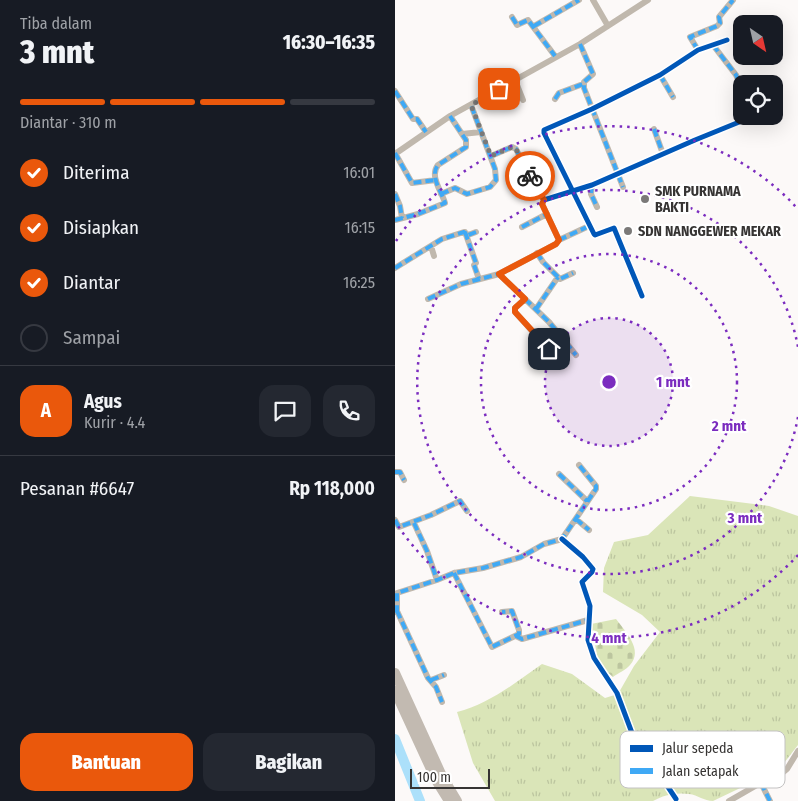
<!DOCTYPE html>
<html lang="id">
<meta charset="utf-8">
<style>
:root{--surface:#171b24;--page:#242831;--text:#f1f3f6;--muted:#9ea1a6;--line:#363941;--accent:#ea580c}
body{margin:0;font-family:"Fira Sans Condensed",sans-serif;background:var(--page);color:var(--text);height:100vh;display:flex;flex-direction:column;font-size:19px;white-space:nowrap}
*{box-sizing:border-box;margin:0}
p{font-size:16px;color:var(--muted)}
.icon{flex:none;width:28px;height:28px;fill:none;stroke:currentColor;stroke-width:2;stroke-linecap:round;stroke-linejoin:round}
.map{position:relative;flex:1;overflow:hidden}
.details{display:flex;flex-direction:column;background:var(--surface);width:395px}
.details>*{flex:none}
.needle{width:32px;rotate:146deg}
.controls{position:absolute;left:338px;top:15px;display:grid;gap:10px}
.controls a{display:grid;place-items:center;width:50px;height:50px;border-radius:10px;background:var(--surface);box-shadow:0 5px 20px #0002;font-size:25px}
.scale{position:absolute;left:15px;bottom:12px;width:80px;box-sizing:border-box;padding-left:5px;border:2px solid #363433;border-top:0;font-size:14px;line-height:18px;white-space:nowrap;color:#363433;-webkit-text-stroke:4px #fff;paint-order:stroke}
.pin{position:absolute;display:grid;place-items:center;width:42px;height:42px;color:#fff;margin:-21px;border-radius:10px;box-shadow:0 2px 8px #0006}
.courier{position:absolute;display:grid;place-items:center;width:50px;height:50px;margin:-25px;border:4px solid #ea580c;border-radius:50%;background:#fff;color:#222;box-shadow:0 1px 6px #0007}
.head em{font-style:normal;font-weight:800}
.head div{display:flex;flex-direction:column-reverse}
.head{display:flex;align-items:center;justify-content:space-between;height:85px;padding:0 20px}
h1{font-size:32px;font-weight:800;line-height:38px}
.bar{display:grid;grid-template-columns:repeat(4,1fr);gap:8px 5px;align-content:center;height:60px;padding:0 20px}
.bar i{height:6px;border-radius:4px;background:var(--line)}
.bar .on{background:var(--accent)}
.bar p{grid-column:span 4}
.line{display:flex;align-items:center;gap:12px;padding:0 20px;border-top:1px solid var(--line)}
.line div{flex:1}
.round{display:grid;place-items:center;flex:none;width:52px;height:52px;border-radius:15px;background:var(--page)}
ol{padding:0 20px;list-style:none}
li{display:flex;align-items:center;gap:15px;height:55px}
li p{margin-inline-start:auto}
li .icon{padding:5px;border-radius:50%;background:var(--accent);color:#fff;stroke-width:4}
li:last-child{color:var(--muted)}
li i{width:28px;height:28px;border:2px solid var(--line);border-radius:50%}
.cta{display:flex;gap:10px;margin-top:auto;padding:10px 20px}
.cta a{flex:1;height:58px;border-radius:15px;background:var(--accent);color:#fff;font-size:20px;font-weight:800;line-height:58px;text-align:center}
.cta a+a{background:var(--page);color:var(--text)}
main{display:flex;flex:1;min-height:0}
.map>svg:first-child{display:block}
.grass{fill:url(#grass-tufts)}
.cemetery{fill:url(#cemetery-stones)}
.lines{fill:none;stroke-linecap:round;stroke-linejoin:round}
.river{stroke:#ace0fa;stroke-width:10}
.minor{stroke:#c0b8ad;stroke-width:6}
.trunk{stroke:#c2bab1;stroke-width:10}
.quiet{stroke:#3fa9f5;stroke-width:4;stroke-dasharray:8 4;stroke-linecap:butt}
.cycleway-casing{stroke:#fff;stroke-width:8}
.cycleway{stroke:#0057b8;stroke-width:5}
.done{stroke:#7b7978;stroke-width:5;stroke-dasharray:0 9}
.route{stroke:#ea580c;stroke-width:6}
.ring{fill:none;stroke:#7b2cbf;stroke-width:2.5;stroke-dasharray:2.5 5}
.poi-dot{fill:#7b7978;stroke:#fff;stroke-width:2}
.labels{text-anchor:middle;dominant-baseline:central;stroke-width:4.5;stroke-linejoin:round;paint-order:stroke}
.poi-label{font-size:14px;font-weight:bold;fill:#363433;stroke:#fff;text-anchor:start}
.key{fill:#fff;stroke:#c3c2c2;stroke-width:1}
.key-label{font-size:14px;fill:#363433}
.centre{fill:#7b2cbf;stroke:#fff;stroke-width:2.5}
.ring-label{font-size:15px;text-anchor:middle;font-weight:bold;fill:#7b2cbf;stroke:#fff;stroke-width:4.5;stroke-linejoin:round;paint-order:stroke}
</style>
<main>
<section class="details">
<div class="head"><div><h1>3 mnt</h1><p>Tiba dalam</p></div><em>16:30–16:35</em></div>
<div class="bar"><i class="on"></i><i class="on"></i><i class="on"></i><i></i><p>Diantar · 310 m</p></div>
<ol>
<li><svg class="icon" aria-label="check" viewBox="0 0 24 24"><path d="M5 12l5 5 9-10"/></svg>Diterima<p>16:01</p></li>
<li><svg class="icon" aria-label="check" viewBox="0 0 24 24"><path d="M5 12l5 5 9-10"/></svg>Disiapkan<p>16:15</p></li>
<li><svg class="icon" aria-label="check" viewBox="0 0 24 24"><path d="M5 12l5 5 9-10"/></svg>Diantar<p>16:25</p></li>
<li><i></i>Sampai</li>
</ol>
<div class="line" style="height:90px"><b class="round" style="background:var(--accent);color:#fff">A</b><div><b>Agus</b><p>Kurir · 4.4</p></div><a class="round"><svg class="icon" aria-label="chat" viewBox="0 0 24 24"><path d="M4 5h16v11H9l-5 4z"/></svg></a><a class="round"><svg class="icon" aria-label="phone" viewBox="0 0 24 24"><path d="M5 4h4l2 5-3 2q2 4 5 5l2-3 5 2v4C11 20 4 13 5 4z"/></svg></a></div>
<div class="line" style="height:65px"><div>Pesanan #6647</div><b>Rp 118,000</b></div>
<div class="cta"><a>Bantuan</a><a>Bagikan</a></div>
</section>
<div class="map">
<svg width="403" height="801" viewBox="0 0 403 801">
<defs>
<pattern id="grass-tufts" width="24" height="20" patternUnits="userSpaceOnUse" patternTransform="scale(1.25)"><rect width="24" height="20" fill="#dae5b8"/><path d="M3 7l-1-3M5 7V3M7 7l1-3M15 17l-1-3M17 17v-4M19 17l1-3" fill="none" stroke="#bcc59f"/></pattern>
<pattern id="cemetery-stones" width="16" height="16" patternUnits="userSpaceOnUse" patternTransform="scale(1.25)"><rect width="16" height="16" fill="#dae5b8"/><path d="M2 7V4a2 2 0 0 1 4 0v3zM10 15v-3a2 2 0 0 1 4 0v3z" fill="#bcc59f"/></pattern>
</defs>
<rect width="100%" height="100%" fill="#fcf9f8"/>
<path class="grass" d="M 295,496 L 374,506 L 403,516 L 403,745 L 389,763 L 362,780 L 318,801 C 309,801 303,795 294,794 C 282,792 268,795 258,801 L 100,801 L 78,763 L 62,712 C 94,704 120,683 147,664 L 177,674 L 210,698 L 223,694 L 239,666 L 265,632 L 247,615 L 208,592 L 209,568 L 219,542 L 253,535 Z"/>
<path class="cemetery" d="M 221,619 C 230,631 249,650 235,665 C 231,670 223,673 218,677 L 204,665 L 196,624 Z"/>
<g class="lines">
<path class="river" d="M 0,739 L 25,801"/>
<path class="minor" d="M 198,0 L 213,26
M 117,17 L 122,25 L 133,20 L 160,56
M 139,26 L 184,0
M 185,44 L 198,74 L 189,82 L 189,88 L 228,187
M 318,45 L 341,75 L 346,86
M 303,50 L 295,37 L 322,26 L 325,23 L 324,17 L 338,0
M 265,75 L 278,97
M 120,80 L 128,100
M 0,91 L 18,119 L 22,119 L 31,132
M 160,99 L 164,93 L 188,84
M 259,129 L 268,154
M 67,134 L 86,132
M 0,153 L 17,183 L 41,180
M 0,154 L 55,116 L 185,44 L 253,0
M 197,185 L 196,194 L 202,207
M 126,190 L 140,187
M 0,194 L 5,206 L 7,218
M 46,194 L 60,188 L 72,194 L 95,187 L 101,180 L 100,169 L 76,105
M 149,200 L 197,185 L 300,140 L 359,116
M 0,220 L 23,214 L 50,203 C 47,192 34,176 43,165 L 71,147 L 71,140 L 55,116
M 127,227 L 152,214
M 70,232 L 81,263 L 79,265 L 84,279
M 164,240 L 194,226
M 36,246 L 39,256
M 142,253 L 148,262 L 165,279 L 178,273
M 0,268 L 47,239 L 69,232 L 73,235 L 81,232
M 104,274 L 154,322 L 181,355
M 247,296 L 219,228 L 200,235 L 199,234 L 149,133 L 149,130 L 197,109 L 265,75 L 303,50 L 332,40
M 33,299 L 66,284 L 104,274 L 161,244 L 164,240 L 147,204 L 149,200 L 140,187 L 121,149 L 117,147 L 96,156
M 130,299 L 120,308 L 120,312 L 164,361
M 141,309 L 163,277
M 0,472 L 5,472 L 9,480
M 164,474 L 192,501
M 181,519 L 194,530
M 0,520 L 4,527 L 36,515 L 65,501 L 72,511
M 19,523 L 32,551 L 42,580
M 167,539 L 188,557 L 198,569 L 197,572 L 187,582 L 195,606 L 193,640 L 199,658 L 222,693 L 237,733 L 281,799
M 59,573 L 97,647 L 124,634 L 124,630 L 117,611 L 107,612
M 2,611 L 33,678 L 41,687 L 47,702
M 0,612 L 2,611 L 2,593 L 42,580 L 59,573 L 88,568 L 126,557 L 149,544 L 167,539 L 201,489 L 201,486 L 184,465
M 121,636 L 127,639 L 193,620
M 36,680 L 49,675
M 366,783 L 375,801
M 334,801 L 362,785 L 386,774 L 392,769 L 403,751"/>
<path class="trunk" d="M 0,673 L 47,776 L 62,801
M 0,691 L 41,780 L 54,801"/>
<path class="quiet" d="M 117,17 L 122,25 L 133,20 L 160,56
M 139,26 L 184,0
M 185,44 L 198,74 L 189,82 L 189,88 L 228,187
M 318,45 L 341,75 L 346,86
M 303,50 L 295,37 L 322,26 L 325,23 L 324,17 L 338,0
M 265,75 L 278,97
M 0,91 L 18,119 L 22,119 L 31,132
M 160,99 L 164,93 L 188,84
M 259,129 L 268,154
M 0,153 L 17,183 L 41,180
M 197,185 L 196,194 L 202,207
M 126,190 L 140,187
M 0,194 L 5,206 L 7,218
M 46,194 L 60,188 L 72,194 L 95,187 L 101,180 L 100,169 L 76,105
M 0,220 L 23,214 L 50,203 C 47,192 34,176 43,165 L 71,147 L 71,140 L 55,116
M 127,227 L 152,214
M 70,232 L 81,263 L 79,265 L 84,279
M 164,240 L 194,226
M 142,253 L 148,262 L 165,279 L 178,273
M 0,268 L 47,239 L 69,232 L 73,235 L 81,232
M 104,274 L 154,322 L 181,355
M 33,299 L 66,284 L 104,274 L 161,244 L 164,240 L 147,204 L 149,200 L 140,187 L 121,149 L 117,147 L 96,156
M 130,299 L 120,308 L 120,312 L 164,361
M 141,309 L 163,277
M 0,472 L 5,472 L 9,480
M 164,474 L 192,501
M 181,519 L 194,530
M 0,520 L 4,527 L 36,515 L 65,501 L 72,511
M 19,523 L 32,551 L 42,580
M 59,573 L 97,647 L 124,634 L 124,630 L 117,611 L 107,612
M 2,611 L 33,678 L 41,687 L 47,702
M 0,612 L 2,611 L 2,593 L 42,580 L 59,573 L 88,568 L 126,557 L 149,544 L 167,539 L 201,489 L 201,486 L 184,465
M 121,636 L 127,639 L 193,620
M 36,680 L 49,675
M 366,783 L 375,801"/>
<g class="cycleway-casing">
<path id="cycleway" d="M 149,200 L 197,185 L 300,140 L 359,116
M 247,296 L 219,228 L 200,235 L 199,234 L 149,133 L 149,130 L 197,109 L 265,75 L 303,50 L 332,40
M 167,539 L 188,557 L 198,569 L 197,572 L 187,582 L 195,606 L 193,640 L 199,658 L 222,693 L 237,733 L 281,799"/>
</g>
<use href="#cycleway" class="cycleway"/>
</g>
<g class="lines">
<path class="done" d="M 104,89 L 76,105 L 96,156 L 114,148 L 120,147 L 135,176"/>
<path class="route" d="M 135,176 L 149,200 L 147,204 L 164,240 L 161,244 L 104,274 L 130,299 L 120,308 L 120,312 L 154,349"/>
</g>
<circle cx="214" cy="382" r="64" fill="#7b2cbf" fill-opacity=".12"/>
<g class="ring">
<circle cx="214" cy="382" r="64"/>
<circle cx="214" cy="382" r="128"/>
<path d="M403 417A192 192 0 1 1 403 347"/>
<path d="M403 555A256 256 0 0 1 1 523M1 241A256 256 0 0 1 403 209"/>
</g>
<g class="poi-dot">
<circle cx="250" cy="199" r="5"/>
<circle cx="233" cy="231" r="5"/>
</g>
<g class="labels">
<g class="poi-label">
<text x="260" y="191">SMK PURNAMA<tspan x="260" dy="16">BAKTI</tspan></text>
<text x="243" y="231">SDN NANGGEWER MEKAR</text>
</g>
</g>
<rect x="225" y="731" width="165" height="57" rx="8" class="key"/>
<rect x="235" y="745" width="23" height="7" fill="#0057b8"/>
<rect x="235" y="768" width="23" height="6" fill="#3fa9f5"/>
<g class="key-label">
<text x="267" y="753">Jalur sepeda</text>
<text x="267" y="776">Jalan setapak</text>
</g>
<circle cx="214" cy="382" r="8" class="centre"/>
<g class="ring-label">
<text x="278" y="387">1 mnt</text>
<text x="334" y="431">2 mnt</text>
<text x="350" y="523">3 mnt</text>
<text x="214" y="643">4 mnt</text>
</g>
</svg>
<div class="controls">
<a><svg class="needle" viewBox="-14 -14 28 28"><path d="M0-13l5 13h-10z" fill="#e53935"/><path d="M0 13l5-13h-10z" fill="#9ea1a6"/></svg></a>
<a><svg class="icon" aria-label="locate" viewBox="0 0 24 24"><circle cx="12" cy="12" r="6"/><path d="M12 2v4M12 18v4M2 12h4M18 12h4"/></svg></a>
</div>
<div class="scale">100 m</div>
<div class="pin" style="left:104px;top:89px;background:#ea580c"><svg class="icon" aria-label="bag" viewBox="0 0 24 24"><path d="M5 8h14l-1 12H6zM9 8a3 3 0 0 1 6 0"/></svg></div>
<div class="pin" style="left:154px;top:349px;background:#1f2937"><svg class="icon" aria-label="home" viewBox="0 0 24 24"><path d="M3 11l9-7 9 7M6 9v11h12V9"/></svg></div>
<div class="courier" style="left:135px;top:176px"><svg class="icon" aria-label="bike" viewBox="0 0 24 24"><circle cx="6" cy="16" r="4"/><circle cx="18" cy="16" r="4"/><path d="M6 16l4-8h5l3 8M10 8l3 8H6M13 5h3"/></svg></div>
</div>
</main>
